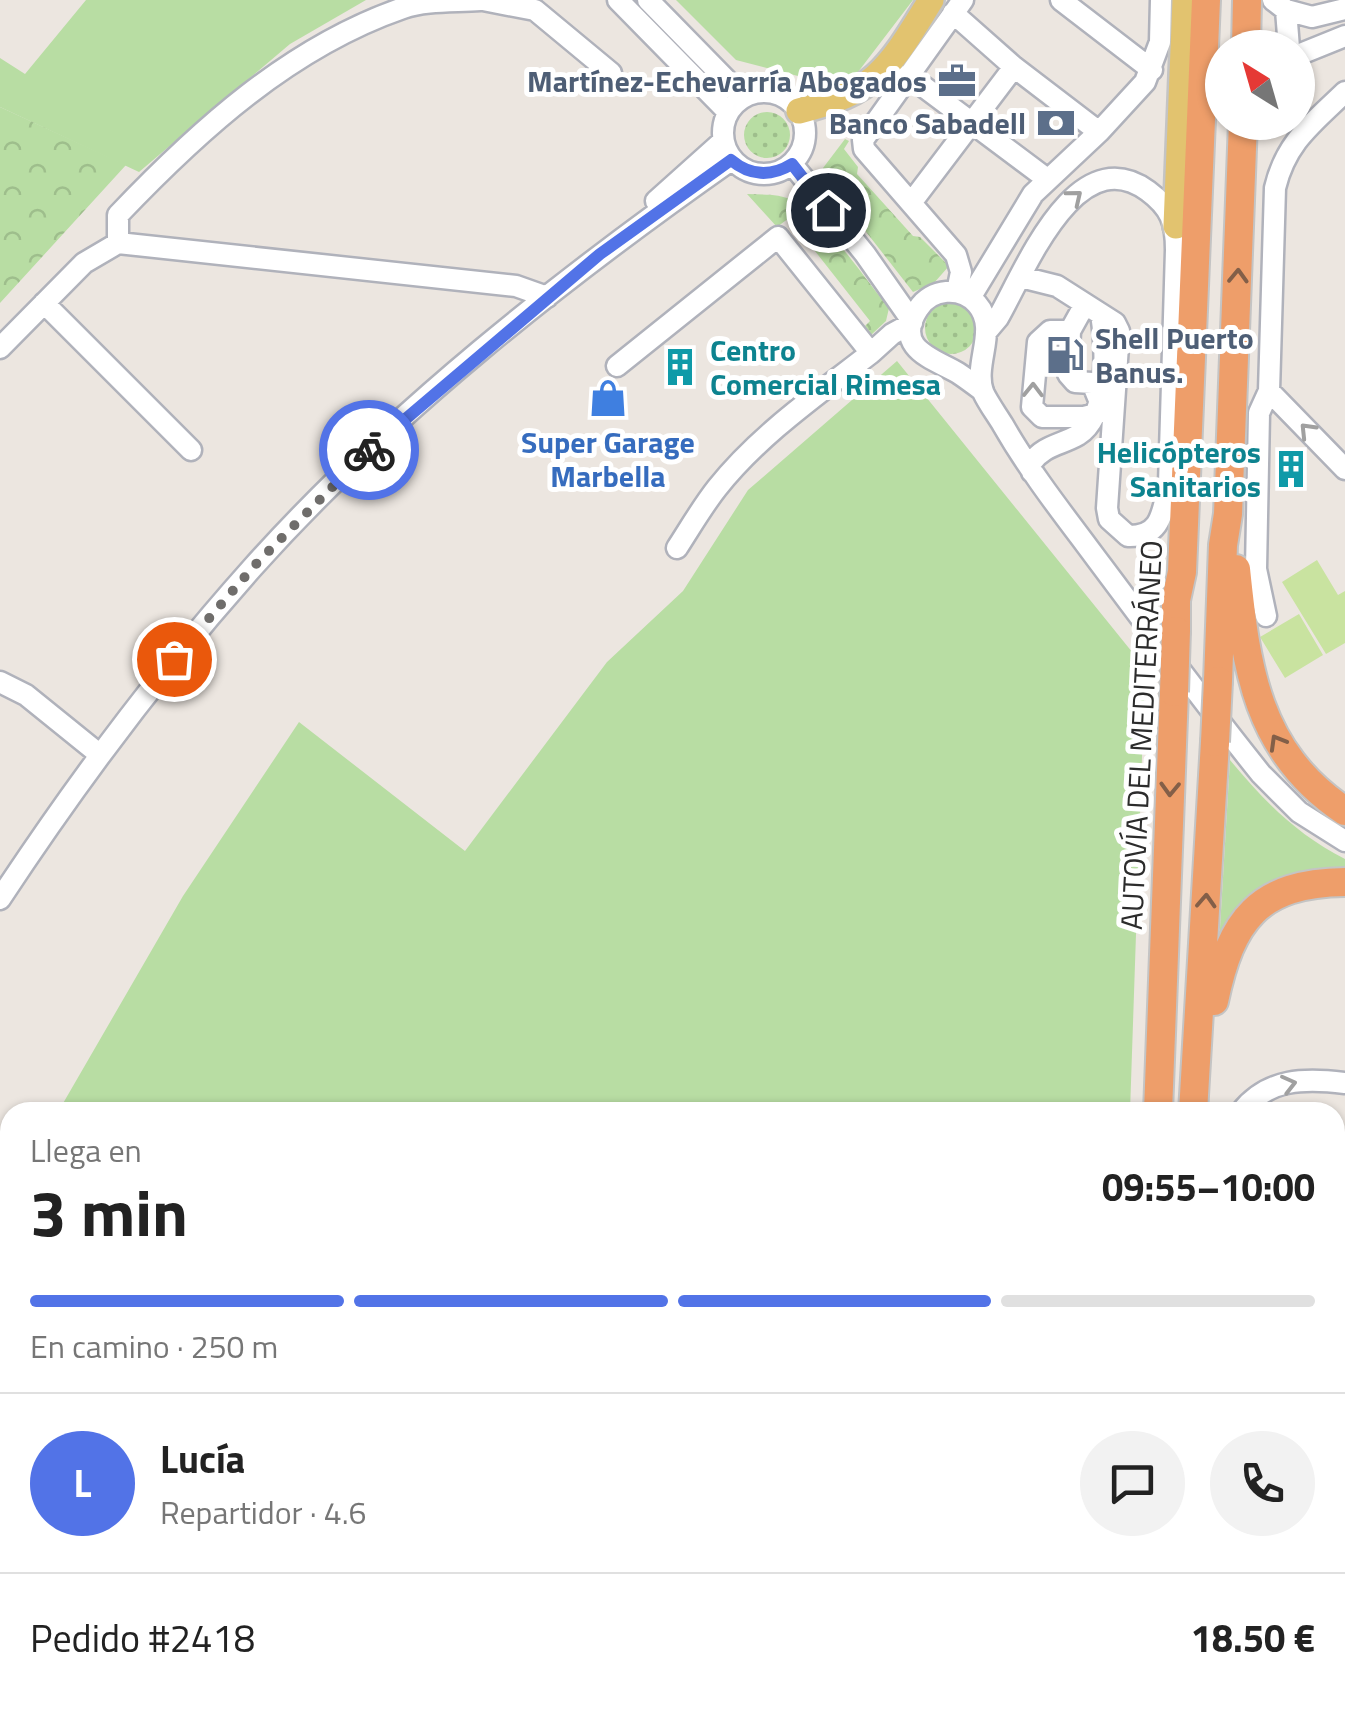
<!DOCTYPE html>
<html lang="es">
<meta charset="utf-8">
<style>
:root{--surface:#fff;--page:#f2f2f2;--text:#222;--muted:#767676;--line:#e0e0e0;--accent:#5273e7}
body{margin:0;font-family:"Titillium Web",sans-serif;background:var(--page);color:var(--text);height:100vh;display:flex;flex-direction:column;font-size:38px;white-space:nowrap}
*{box-sizing:border-box;margin:0}
p{font-size:32px;color:var(--muted)}
.icon{flex:none;width:55px;height:55px;fill:none;stroke:currentColor;stroke-width:2;stroke-linecap:round;stroke-linejoin:round}
.map{position:relative;flex:1;overflow:hidden}
.side{position:absolute;left:0px;top:1102px;width:1345px;height:622px;display:flex;flex-direction:column;background:var(--surface);border-radius:30px 30px 0 0;box-shadow:0 2px 8px #0004}
.side>*{flex:none}
.needle{width:65px;rotate:323deg}
.controls{position:absolute;left:1205px;top:30px;display:grid;gap:20px}
.controls a{display:grid;place-items:center;width:110px;height:110px;border-radius:50%;background:var(--surface);box-shadow:0 2px 8px #0004;font-size:50px}
.pin{position:absolute;display:grid;place-items:center;width:85px;height:85px;color:#fff;margin:-42px;border:5px solid #fff;border-radius:50%;box-shadow:0 2px 10px #0007}
.courier{position:absolute;display:grid;place-items:center;width:100px;height:100px;margin:-50px;border:8px solid #5273e7;border-radius:50%;background:#fff;color:#222;box-shadow:0 2px 12px #0007}
.summary em{font-style:normal;font-weight:700}
.summary div{display:flex;flex-direction:column-reverse}
.summary{display:flex;align-items:center;justify-content:space-between;height:170px;padding:0 30px}
h1{font-size:65px;font-weight:700;line-height:75px}
.bar{display:grid;grid-template-columns:repeat(4,1fr);gap:15px 10px;align-content:center;height:120px;padding:0 30px}
.bar i{height:12px;border-radius:8px;background:var(--line)}
.bar .on{background:var(--accent)}
.bar p{grid-column:span 4}
.line{display:flex;align-items:center;gap:25px;padding:0 30px;border-top:2px solid var(--line)}
.line div{flex:1}
.round{display:grid;place-items:center;flex:none;width:105px;height:105px;border-radius:52px;background:var(--page)}
.map>svg:first-child{display:block}
.grass{fill:#b8dda3}
.park{fill:url(#park-crowns)}
.garden{fill:url(#garden-dots)}
.pitch{fill:#c9e3a0}
.lines{fill:none;stroke-linecap:round;stroke-linejoin:round}
.stream{stroke:#7fcce2;stroke-width:5}
.minor-casing{stroke:#b0b2bb;stroke-width:25}
.major-casing{stroke:#c4c4c4;stroke-width:30}
.highway-casing{stroke:#c4c4c4;stroke-width:32}
.minor{stroke:#fff;stroke-width:20}
.major{stroke:#e2c36f;stroke-width:25}
.highway{stroke:#ee9e6a;stroke-width:28}
.highway-bridge-casing{stroke:#c4c4c4;stroke-width:32;stroke-linecap:butt}
.highway-bridge{stroke:#ee9e6a;stroke-width:28}
.oneway{stroke:#a0a0a0}
.oneway2{stroke:#835f48}
.done{stroke:#6f6d6b;stroke-width:10;stroke-dasharray:0 18}
.route{stroke:#5273e7;stroke-width:12}
.labels{text-anchor:middle;dominant-baseline:central;stroke-width:10;stroke-linejoin:round;paint-order:stroke}
.service-label{font-size:30px;font-weight:bold;fill:#4e5e75;stroke:#fff;text-anchor:end}
.culture-label{font-size:30px;font-weight:bold;fill:#0d838f;stroke:#fff;text-anchor:start}
.shop-label{font-size:30px;font-weight:bold;fill:#366cbe;stroke:#fff}
.street-label{font-size:30px;fill:#2c2c2c;stroke:#fff}
</style>
<div class="map">
<svg width="1345" height="1723" viewBox="0 0 1345 1723">
<defs>
<pattern id="park-crowns" width="20" height="18" patternUnits="userSpaceOnUse" patternTransform="scale(2.5)"><rect width="20" height="18" fill="#b8dda3"/><path d="M2 6a3 3 0 1 1 6 0M12 15a3 3 0 1 1 6 0" fill="none" stroke="#9ebe8c"/></pattern>
<pattern id="garden-dots" width="8" height="8" patternUnits="userSpaceOnUse" patternTransform="scale(2.5)"><rect width="8" height="8" fill="#b8dda3"/><path d="M2 2h.1M6 6h.1" fill="none" stroke="#9ebe8c" stroke-width="1.8" stroke-linecap="round"/></pattern>
</defs>
<rect width="100%" height="100%" fill="#ece6e0"/>
<path class="grass" d="M 86,0 L 366,0 L 290,44 L 139,172 L 0,107 L 0,58 L 25,74 Z
M 676,0 L 913,0 L 858,72 L 829,84 L 736,60 Z
M 897,361 L 1145,668 L 1130,1112 L 58,1112 L 183,896 L 299,722 L 465,851 L 607,662 L 683,591 L 748,490 Z
M 1230,760 C 1263,800 1297,835 1345,859 L 1345,874 L 1310,877 L 1219,945 Z
M 10,1185 L 10,1525 L 0,1530 L 0,1194 Z
M 792,1715 L 1106,1715 L 1105,1723 L 792,1723 Z"/>
<path class="park" d="M 0,107 L 126,165 L 0,303 Z
M 845,139 L 849,141 L 844,149 L 858,167 L 857,174 L 913,236 L 920,237 L 949,266 L 934,283 L 913,292 L 828,183 L 823,168 Z
M 747,194 C 763,195 779,193 794,201 C 825,219 865,279 889,308 L 886,321 L 871,335 L 865,326 L 870,321 L 789,218 L 777,227 Z"/>
<path class="garden" d="M744 135a23 23 0 1 1 46 0a23 23 0 1 1-46 0Z
M925 328a26 26 0 1 1 52 0a26 26 0 1 1-52 0Z"/>
<path class="pitch" d="M 1317,560 L 1338,595 L 1345,591 L 1345,643 L 1326,654 L 1282,582 Z
M 1299,614 L 1323,655 L 1285,678 L 1260,637 Z
M 208,1715 L 295,1715 L 311,1723 L 194,1723 Z"/>
<g class="lines">
<path class="stream" d="M 0,1553 L 10,1550
M 779,1723 L 779,1715"/>
<g class="minor-casing">
<path id="minor" d="M 483,0 L 535,10 L 611,73
M 618,0 L 728,112
M 648,0 L 743,97
M 1061,0 L 1152,70
M 1273,0 L 1286,10 L 1289,48
M 1286,10 L 1312,17 L 1345,9
M 953,13 L 1014,67 L 1099,132
M 1298,55 L 1345,36
M 908,75 L 1047,179
M723 133a41 41 0 1 1 82 0a41 41 0 1 1-82 0Z
M 792,164 L 865,254 L 912,321
M 656,201 L 723,141
M 911,203 L 1014,67
M 118,243 L 118,215 C 199,130 290,47 403,8 C 426,0 456,2 480,0
M 957,292 L 961,272 L 956,255 L 864,149 L 863,140 L 963,0
M 970,298 L 1033,194 L 1099,132 L 1145,82 L 1160,42 L 1161,0
M 44,303 L 191,450
M 1085,304 L 1070,331 L 1068,374 L 1075,382 L 1092,383 L 1099,400
M 987,331 L 998,318 C 1025,271 1076,138 1148,191 C 1171,208 1176,223 1176,250 L 1169,484 C 1162,512 1162,537 1128,536 L 1109,519 L 1107,508 L 1119,331 L 1115,323 L 1057,286 L 1021,277
M 1070,331 L 1050,331 L 1038,342 L 1032,407 L 1042,417 L 1084,417 L 1096,414
M 0,348 L 84,263 L 118,243 L 516,286 L 547,297
M 871,353 L 892,334 L 912,323
M 617,366 L 778,237 L 871,353 C 817,395 759,435 717,488 C 702,507 690,528 677,548
M 983,391 C 975,385 967,379 958,373 C 935,359 892,349 918,309 C 931,288 961,286 977,304 C 999,329 973,363 983,392 C 988,403 997,415 1003,425 C 1026,465 1053,501 1081,538 C 1140,617 1199,697 1261,774 L 1299,812 L 1345,841
M 1269,391 L 1345,469
M 1032,472 L 1031,463 C 1044,445 1061,445 1078,435 C 1110,415 1106,346 1101,314
M 1266,616 L 1256,569 L 1259,413 L 1269,391 L 1275,188 C 1286,142 1312,124 1345,92
M 0,682 L 26,695 L 99,754
M 0,899 C 77,782 160,671 253,567 C 390,414 563,278 731,160
M 1241,1112 C 1268,1078 1305,1078 1345,1083
M 1335,1507 L 1339,1515 L 1335,1541
M 1335,1599 L 1345,1601
M 1335,1654 L 1345,1656
M 0,1698 L 0,1706
M 356,1715 L 372,1723
M 591,1715 L 601,1723
M 1202,1715 L 1202,1723
M 632,1723 L 638,1715
M 1312,1723 L 1314,1715"/>
</g>
<g class="major-casing">
<path id="major" d="M 799,111 C 878,92 890,66 931,0
M 1176,226 L 1185,0"/>
</g>
<g class="highway-casing">
<path id="highway" d="M 1246,48 L 1247,0
M 1236,569 C 1246,667 1256,752 1345,811
M 1176,631 L 1176,600 L 1182,572 L 1206,0
M 1218,681 L 1223,545 L 1228,514 L 1243,122
M 1214,1001 C 1231,920 1258,883 1345,882
M 1158,1112 L 1174,692
M 1193,1112 L 1215,742
M 1130,1723 L 1131,1715
M 1167,1723 L 1170,1715"/>
</g>
<use href="#minor" class="minor"/>
<use href="#major" class="major"/>
<use href="#highway" class="highway"/>
<g class="highway-bridge-casing">
<path id="highway-bridge" d="M 1174,692 L 1176,631
M 1215,742 L 1218,681"/>
</g>
<use href="#highway-bridge" class="highway-bridge"/>
</g>
<defs><path id="oneway-chevron" d="M-2-3.5L2.5 0L-2 3.5" fill="none" stroke-width="1.6" stroke-linecap="round" stroke-linejoin="round" transform="scale(2.5)"/></defs>
<g class="oneway">
<use href="#oneway-chevron" transform="translate(1075 197) rotate(-39)"/>
<use href="#oneway-chevron" transform="translate(1033 390) rotate(-89)"/>
<use href="#oneway-chevron" transform="translate(1307 430) rotate(-134)"/>
<use href="#oneway-chevron" transform="translate(1289 1084) rotate(-14)"/>
</g>
<g class="oneway2">
<use href="#oneway-chevron" transform="translate(1238 276) rotate(-88)"/>
<use href="#oneway-chevron" transform="translate(1277 742) rotate(-120)"/>
<use href="#oneway-chevron" transform="translate(1170 789) rotate(92)"/>
<use href="#oneway-chevron" transform="translate(1206 901) rotate(-87)"/>
</g>
<g class="lines">
<path class="done" d="M 174,659 L 255,565 L 369,450"/>
<path class="route" d="M 369,450 L 600,254 L 731,160 C 750,176 771,177 792,164 L 828,210"/>
</g>
<defs>
<g id="office-bare" transform="scale(3)"><path d="M-6-3h4V-5.5h4V-3h4V5H-6ZM-1-4.5V-3h2v-1.5ZM-6 0V1H6V0Z" fill="#5c6f8a" stroke="#fff" stroke-width="2.5" paint-order="stroke"/></g>
<g id="bank-bare" transform="scale(3)"><path d="M-6-4H6V4H-6ZM0-2.3a2.3 2.3 0 1 0 0 4.6a2.3 2.3 0 1 0 0-4.6Z" fill="#5c6f8a" stroke="#fff" stroke-width="2.5" paint-order="stroke"/></g>
<g id="fuel-bare" transform="scale(3)"><path d="M-5.5-6h7V0h2V4h1.3V-2.5L3-4.5l.8-.8L6-3V5H2.5V1h-1V6h-7ZM-4.2-4.7v3.2H.2V-4.7Z" fill="#5c6f8a" stroke="#fff" stroke-width="2.5" paint-order="stroke"/></g>
<g id="building-bare" transform="scale(3)"><path d="M-4-6H4V6H1V3H-1V6H-4ZM-2.5-4.3h1.7v1.8h-1.7ZM.8-4.3h1.7v1.8H.8ZM-2.5-1h1.7V.8h-1.7ZM.8-1h1.7V.8H.8Z" fill="#0f9aa8" stroke="#fff" stroke-width="2.5" paint-order="stroke"/></g>
<g id="shop-bare" transform="scale(3)"><path d="M-5-2.5h2.3a2.7 3.5 0 0 1 5.4 0H5L5.5 6h-11ZM-1.5-2.5h3a1.5 2.3 0 0 0-3 0Z" fill="#3f7fe0" stroke="#fff" stroke-width="2.5" paint-order="stroke"/></g>
</defs>
<g fill-rule="evenodd">
<use href="#office-bare" x="957" y="81"/>
<use href="#bank-bare" x="1056" y="123"/>
<use href="#fuel-bare" x="1065" y="355"/>
<use href="#building-bare" x="680" y="367"/>
<use href="#shop-bare" x="608" y="398"/>
<use href="#building-bare" x="1291" y="469"/>
</g>
<g class="labels">
<g class="service-label">
<text x="927" y="81">Martínez-Echevarría Abogados</text>
<text x="1026" y="123">Banco Sabadell</text>
<text x="1095" y="338" text-anchor="start">Shell Puerto<tspan x="1095" dy="34">Banus.</tspan></text>
</g>
<g class="culture-label">
<text x="710" y="350">Centro<tspan x="710" dy="34">Comercial Rimesa</tspan></text>
<text x="1261" y="452" text-anchor="end">Helicópteros<tspan x="1261" dy="34">Sanitarios</tspan></text>
</g>
<g class="shop-label">
<text x="608" y="442">Super Garage<tspan x="608" dy="34">Marbella</tspan></text>
</g>
<g class="street-label">
<text transform="translate(1141 735) rotate(-87)">AUTOVÍA DEL MEDITERRÁNEO</text>
</g>
</g>
</svg>
<div class="controls">
<a><svg class="needle" viewBox="-14 -14 28 28"><path d="M0-13l5 13h-10z" fill="#e53935"/><path d="M0 13l5-13h-10z" fill="#767676"/></svg></a>
</div>
<div class="pin" style="left:174px;top:659px;background:#ea580c"><svg class="icon" aria-label="bag" viewBox="0 0 24 24"><path d="M5 8h14l-1 12H6zM9 8a3 3 0 0 1 6 0"/></svg></div>
<div class="pin" style="left:828px;top:210px;background:#1f2937"><svg class="icon" aria-label="home" viewBox="0 0 24 24"><path d="M3 11l9-7 9 7M6 9v11h12V9"/></svg></div>
<div class="courier" style="left:369px;top:450px"><svg class="icon" aria-label="bike" viewBox="0 0 24 24"><circle cx="6" cy="16" r="4"/><circle cx="18" cy="16" r="4"/><path d="M6 16l4-8h5l3 8M10 8l3 8H6M13 5h3"/></svg></div>
<section class="side">
<div class="summary"><div><h1>3 min</h1><p>Llega en</p></div><em>09:55–10:00</em></div>
<div class="bar"><i class="on"></i><i class="on"></i><i class="on"></i><i></i><p>En camino · 250 m</p></div>
<div class="line" style="height:180px"><b class="round" style="background:var(--accent);color:#fff">L</b><div><b>Lucía</b><p>Repartidor · 4.6</p></div><a class="round"><svg class="icon" aria-label="chat" viewBox="0 0 24 24"><path d="M4 5h16v11H9l-5 4z"/></svg></a><a class="round"><svg class="icon" aria-label="phone" viewBox="0 0 24 24"><path d="M5 4h4l2 5-3 2q2 4 5 5l2-3 5 2v4C11 20 4 13 5 4z"/></svg></a></div>
<div class="line" style="height:130px"><div>Pedido #2418</div><b>18.50 €</b></div>
</section>
</div>
